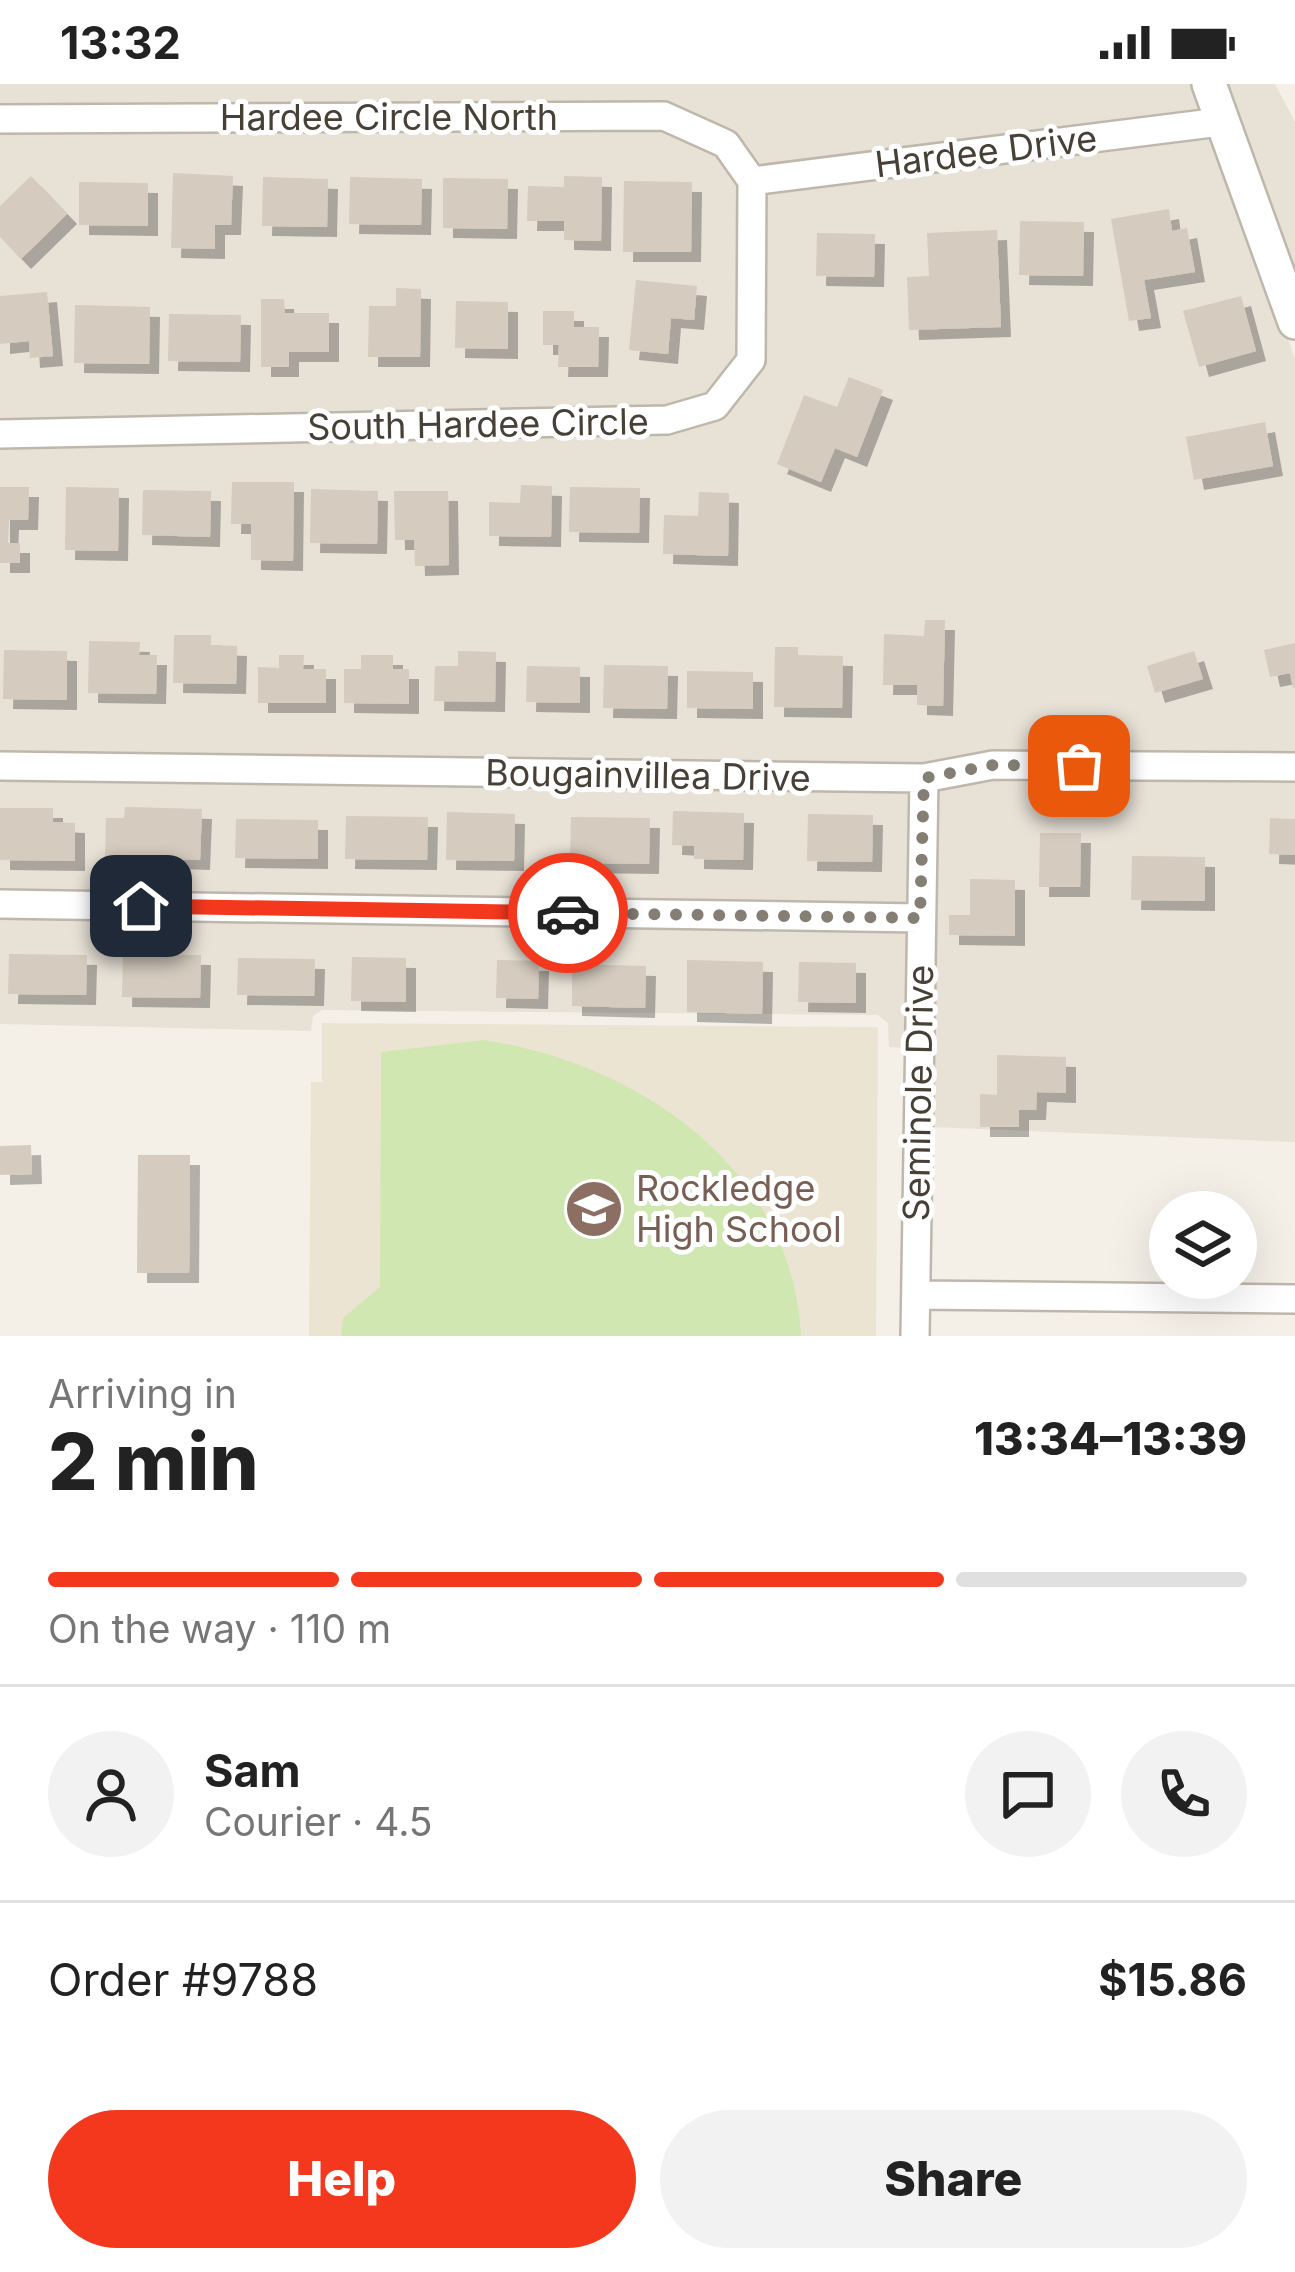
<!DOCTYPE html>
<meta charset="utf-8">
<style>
:root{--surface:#fff;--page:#f2f2f2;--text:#222;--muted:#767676;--line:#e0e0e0;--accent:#f4381e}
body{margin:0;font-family:Inter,sans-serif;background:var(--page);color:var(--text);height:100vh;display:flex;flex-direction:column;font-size:45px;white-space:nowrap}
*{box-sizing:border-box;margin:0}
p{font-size:39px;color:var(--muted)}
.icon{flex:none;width:66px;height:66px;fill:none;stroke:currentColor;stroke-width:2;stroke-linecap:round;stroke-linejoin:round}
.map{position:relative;height:1252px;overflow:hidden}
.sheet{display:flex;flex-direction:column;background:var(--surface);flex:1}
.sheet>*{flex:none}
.buttons{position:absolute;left:1149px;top:1107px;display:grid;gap:24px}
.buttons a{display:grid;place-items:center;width:108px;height:108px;border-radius:50%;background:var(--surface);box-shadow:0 12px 48px #0002;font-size:60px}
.pin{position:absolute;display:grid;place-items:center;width:102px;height:102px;color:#fff;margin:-51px;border-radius:24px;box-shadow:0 6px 18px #0006}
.courier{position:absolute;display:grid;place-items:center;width:120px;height:120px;margin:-60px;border:9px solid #f4381e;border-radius:50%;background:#fff;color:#222;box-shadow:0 3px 15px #0007}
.overview em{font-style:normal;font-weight:800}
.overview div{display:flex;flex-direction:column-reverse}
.overview{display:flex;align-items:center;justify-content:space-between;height:204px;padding:0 48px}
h1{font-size:78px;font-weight:800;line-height:90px}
.bar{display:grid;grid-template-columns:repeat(4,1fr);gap:18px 12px;align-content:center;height:144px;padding:0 48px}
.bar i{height:15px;border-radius:9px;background:var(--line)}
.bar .on{background:var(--accent)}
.bar p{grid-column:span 4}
.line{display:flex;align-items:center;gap:30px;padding:0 48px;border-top:3px solid var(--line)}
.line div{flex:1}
.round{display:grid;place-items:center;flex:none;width:126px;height:126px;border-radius:63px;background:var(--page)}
.button{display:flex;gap:24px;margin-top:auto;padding:24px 48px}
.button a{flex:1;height:138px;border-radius:72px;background:var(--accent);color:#fff;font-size:48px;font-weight:800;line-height:138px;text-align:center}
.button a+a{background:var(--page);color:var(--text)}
.status{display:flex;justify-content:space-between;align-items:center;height:84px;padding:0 60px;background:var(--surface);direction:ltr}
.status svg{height:33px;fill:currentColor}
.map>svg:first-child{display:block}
.residential{fill:#e7e1d6}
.education{fill:#ece4d2}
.pitch{fill:#d1e7b2}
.building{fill:#d5cbbe;filter:url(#shadow)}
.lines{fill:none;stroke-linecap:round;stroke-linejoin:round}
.minor-casing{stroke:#bfb7ab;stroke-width:32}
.tertiary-casing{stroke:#bfb7ab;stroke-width:38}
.minor{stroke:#fff;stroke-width:27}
.tertiary{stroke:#fff;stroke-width:33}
.done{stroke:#847e75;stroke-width:12;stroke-dasharray:0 21.6}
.route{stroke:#f4381e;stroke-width:15}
.labels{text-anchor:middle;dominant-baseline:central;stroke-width:10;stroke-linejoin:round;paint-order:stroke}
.street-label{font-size:36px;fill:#474037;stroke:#fff}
.education-label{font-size:36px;fill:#785e54;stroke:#fff;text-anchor:start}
</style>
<div class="status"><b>13:32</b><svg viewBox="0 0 49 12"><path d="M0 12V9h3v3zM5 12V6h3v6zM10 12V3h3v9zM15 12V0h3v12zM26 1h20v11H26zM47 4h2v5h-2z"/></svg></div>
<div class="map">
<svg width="1295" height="1252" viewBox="0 0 1295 1252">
<defs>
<filter id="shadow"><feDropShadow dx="10" dy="10" stdDeviation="0" flood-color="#0004"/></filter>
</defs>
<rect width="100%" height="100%" fill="#f4f0e8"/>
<path class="residential" d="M 0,0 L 1196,0 L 1203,26 L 758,81 L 731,47 L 664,18 L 0,20 Z
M 1223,0 L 1275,0 L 1295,38 L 1295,201 Z
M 661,46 L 718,72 L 740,102 L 738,270 L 708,309 L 666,322 L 0,336 L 0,49 Z
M 1212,54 L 1295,274 L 1295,669 L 994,666 L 923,680 L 0,667 L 0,365 L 670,350 L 725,332 L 761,285 L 765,110 Z
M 994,695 L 1295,698 L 1295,1058 L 931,1043 L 936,706 Z
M 0,696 L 911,708 L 908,819 L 0,806 Z
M 0,835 L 907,848 L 906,964 L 889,963 L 888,939 L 878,931 L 322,926 L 313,932 L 311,947 L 0,940 Z"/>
<path class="education" d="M 322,939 L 878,943 L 876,1252 L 309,1252 L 311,998 L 322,998 Z"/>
<path class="pitch" d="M 484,956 C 637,979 793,1083 801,1252 L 341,1252 L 343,1234 L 380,1203 L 381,968 Z"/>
<path class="building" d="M 173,89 L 233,92 L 231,141 L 215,141 L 215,165 L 171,164 Z
M 31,92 L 67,130 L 21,175 L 0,153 L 0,122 Z
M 564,92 L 602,93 L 601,157 L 564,156 L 564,137 L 527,137 L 528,102 L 564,103 Z
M 263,93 L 328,95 L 327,143 L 262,142 Z
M 350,93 L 422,95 L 421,141 L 349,140 Z
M 443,94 L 508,95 L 507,145 L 443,144 Z
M 624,97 L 692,98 L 691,168 L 623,168 Z
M 79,98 L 148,99 L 148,142 L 79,141 Z
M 1169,125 L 1172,147 L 1187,144 L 1195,188 L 1144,196 L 1151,234 L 1129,237 L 1111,135 Z
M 1020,137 L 1084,138 L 1083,192 L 1019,191 Z
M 997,146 L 1001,243 L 909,246 L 907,193 L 929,192 L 927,149 Z
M 817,149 L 875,150 L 874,193 L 816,192 Z
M 636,196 L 697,202 L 694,236 L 671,234 L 668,270 L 629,266 Z
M 396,204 L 421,205 L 420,273 L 368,273 L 369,222 L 396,222 Z
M 47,208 L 53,272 L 30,274 L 29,257 L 0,260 L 0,212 Z
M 1241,212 L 1256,267 L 1199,283 L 1183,227 Z
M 261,215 L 284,215 L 285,229 L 329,229 L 329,268 L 289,268 L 289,283 L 261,283 Z
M 456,217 L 508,218 L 508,265 L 455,264 Z
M 75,221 L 150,223 L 149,280 L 74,279 Z
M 543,227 L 574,227 L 574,243 L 599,243 L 598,283 L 558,283 L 559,261 L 543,261 Z
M 169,230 L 241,231 L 240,278 L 168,277 Z
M 849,293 L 883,306 L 857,373 L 835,364 L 821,398 L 777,380 L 804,311 L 837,323 Z
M 1265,338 L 1273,382 L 1194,396 L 1186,353 Z
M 232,398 L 294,398 L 293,477 L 251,476 L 251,440 L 231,440 Z
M 521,401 L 552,402 L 551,453 L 489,452 L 489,418 L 520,419 Z
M 0,403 L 29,403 L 28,436 L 9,436 L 8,459 L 20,459 L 20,479 L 0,479 Z
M 66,403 L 119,404 L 118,467 L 65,466 Z
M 570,403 L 640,404 L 639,449 L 569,448 Z
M 311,405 L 378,407 L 377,460 L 310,459 Z
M 143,406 L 211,407 L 210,453 L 142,451 Z
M 394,407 L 448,407 L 449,481 L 415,482 L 414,456 L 395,456 Z
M 699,408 L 729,409 L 728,472 L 663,470 L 664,431 L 698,432 Z
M 925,536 L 945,536 L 943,622 L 917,621 L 917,601 L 883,601 L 884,550 L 924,552 Z
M 174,551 L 211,551 L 211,561 L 237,562 L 236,600 L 173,599 Z
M 89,557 L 140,558 L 139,571 L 157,571 L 156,610 L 88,609 Z
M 1295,559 L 1295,604 L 1293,604 L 1290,589 L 1270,593 L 1264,566 Z
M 775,563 L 798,563 L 798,571 L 843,572 L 842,624 L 774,623 Z
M 4,566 L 67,567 L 67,616 L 3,615 Z
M 458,567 L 496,568 L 495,618 L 434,617 L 435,582 L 458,582 Z
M 1194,567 L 1203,595 L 1155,609 L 1147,582 Z
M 279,571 L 304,571 L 303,585 L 326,585 L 326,619 L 258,619 L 258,583 L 279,584 Z
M 361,571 L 393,571 L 393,585 L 409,585 L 409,620 L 344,619 L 344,585 L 361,585 Z
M 604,581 L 668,582 L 667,625 L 603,624 Z
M 527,582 L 580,583 L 580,619 L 526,618 Z
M 687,587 L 753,588 L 753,625 L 687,624 Z
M 125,723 L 202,725 L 200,776 L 105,773 L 106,734 L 124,734 Z
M 0,724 L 53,724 L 53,738 L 75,739 L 75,777 L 0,776 Z
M 673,727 L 744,729 L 743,776 L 694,775 L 694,762 L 672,761 Z
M 447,728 L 515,730 L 514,777 L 446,776 Z
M 808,730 L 873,731 L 872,778 L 807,777 Z
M 346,732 L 428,733 L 427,776 L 345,775 Z
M 571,733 L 650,734 L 649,780 L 570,779 Z
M 1270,734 L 1295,735 L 1295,771 L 1269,770 Z
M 236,735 L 318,736 L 318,775 L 235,774 Z
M 1040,749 L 1081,749 L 1080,803 L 1039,803 Z
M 1132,772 L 1205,773 L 1205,817 L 1131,816 Z
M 970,795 L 1015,796 L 1015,852 L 949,851 L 949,831 L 970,831 Z
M 9,870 L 87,871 L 86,911 L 8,910 Z
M 123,870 L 201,871 L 200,914 L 122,913 Z
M 352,873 L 406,874 L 406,918 L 351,917 Z
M 238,874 L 315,875 L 314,912 L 237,911 Z
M 497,876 L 539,877 L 538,915 L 496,914 Z
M 687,876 L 763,878 L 762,930 L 687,928 Z
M 799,878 L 856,879 L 856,919 L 798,918 Z
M 572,880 L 646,882 L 645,924 L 572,922 Z
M 997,971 L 1066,973 L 1066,1009 L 1037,1008 L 1036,1026 L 1019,1026 L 1019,1043 L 980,1043 L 980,1010 L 997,1011 Z
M 31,1061 L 32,1090 L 0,1091 L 0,1062 Z
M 138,1071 L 190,1071 L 189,1189 L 137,1189 Z"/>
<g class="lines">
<g class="minor-casing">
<path id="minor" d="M 0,35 L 664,32 L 726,60 L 752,97
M 752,97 L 1220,38
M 0,350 L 667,336 L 715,322 L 751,276 L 752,97
M 0,682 L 924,694 L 993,681 L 1295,683
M 0,820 L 920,834
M 916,1211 L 1295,1215
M 915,1252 L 924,694"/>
</g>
<g class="tertiary-casing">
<path id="tertiary" d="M 1209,0 L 1295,238"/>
</g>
<use href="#minor" class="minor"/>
<use href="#tertiary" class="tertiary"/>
</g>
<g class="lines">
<path class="done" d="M 568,829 L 920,834 L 924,694 L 993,681 L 1079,682"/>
<path class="route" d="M 141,822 L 568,829"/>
</g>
<defs>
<g id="school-disc" transform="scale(3)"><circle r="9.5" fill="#8d6e63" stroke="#fff"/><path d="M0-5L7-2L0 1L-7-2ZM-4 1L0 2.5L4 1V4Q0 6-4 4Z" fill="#fff"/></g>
</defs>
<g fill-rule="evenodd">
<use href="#school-disc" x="594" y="1125"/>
</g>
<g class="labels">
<g class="street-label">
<text x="389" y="33">Hardee Circle North</text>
<text transform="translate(986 67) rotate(-7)">Hardee Drive</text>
<text transform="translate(478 340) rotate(-1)">South Hardee Circle</text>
<text transform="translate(648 691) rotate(1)">Bougainvillea Drive</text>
<text transform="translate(918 1009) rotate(-89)">Seminole Drive</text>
</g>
<g class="education-label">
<text x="636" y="1104">Rockledge<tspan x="636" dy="41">High School</tspan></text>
</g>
</g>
</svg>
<div class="buttons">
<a><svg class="icon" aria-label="layers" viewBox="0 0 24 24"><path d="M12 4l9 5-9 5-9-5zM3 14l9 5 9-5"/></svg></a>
</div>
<div class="pin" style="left:1079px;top:682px;background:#ea580c"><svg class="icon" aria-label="bag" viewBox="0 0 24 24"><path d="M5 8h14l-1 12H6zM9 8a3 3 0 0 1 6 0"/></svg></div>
<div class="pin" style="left:141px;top:822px;background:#1f2937"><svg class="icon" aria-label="home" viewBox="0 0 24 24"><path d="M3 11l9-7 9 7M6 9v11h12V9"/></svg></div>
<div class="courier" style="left:568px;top:829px"><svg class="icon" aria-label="car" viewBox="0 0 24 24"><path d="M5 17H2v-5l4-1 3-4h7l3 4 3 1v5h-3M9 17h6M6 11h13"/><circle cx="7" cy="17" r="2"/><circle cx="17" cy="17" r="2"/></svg></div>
</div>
<section class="sheet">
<div class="overview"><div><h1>2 min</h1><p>Arriving in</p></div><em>13:34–13:39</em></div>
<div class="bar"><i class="on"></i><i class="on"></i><i class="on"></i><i></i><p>On the way · 110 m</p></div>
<div class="line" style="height:216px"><a class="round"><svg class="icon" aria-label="person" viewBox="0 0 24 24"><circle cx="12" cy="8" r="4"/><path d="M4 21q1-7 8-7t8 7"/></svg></a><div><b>Sam</b><p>Courier · 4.5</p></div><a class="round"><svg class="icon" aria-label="chat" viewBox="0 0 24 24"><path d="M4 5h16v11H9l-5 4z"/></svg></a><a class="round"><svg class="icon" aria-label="phone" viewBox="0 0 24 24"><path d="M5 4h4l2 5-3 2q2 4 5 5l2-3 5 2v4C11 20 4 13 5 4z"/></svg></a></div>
<div class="line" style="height:156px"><div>Order #9788</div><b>$15.86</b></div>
<div class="button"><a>Help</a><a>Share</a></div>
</section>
